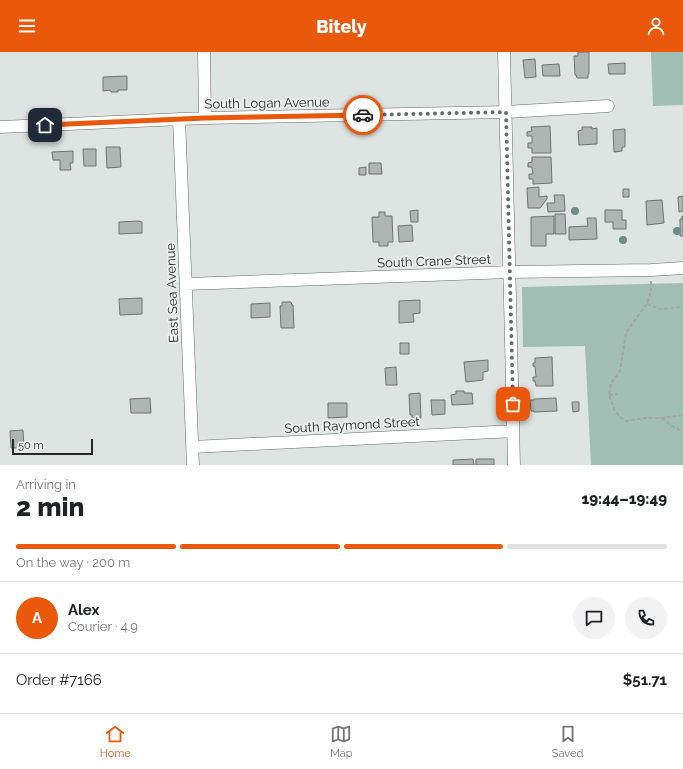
<!DOCTYPE html>
<meta charset="utf-8">
<style>
:root{--surface:#fff;--page:#f2f2f2;--text:#202124;--muted:#757577;--line:#e0e0e0;--accent:#ea580c}
body{margin:0;font-family:Raleway,sans-serif;background:var(--page);color:var(--text);height:100vh;display:flex;flex-direction:column;font-size:15px;white-space:nowrap}
*{box-sizing:border-box;margin:0}
p{font-size:13px;color:var(--muted)}
.icon{flex:none;width:22px;height:22px;fill:none;stroke:currentColor;stroke-width:2;stroke-linecap:round;stroke-linejoin:round}
.map{position:relative;height:413px;overflow:hidden}
.details{display:flex;flex-direction:column;background:var(--surface);flex:1}
.details>*{flex:none}
.scale{position:absolute;left:12px;bottom:10px;width:81px;box-sizing:border-box;padding-left:4px;border:2px solid #262827;border-top:0;font-size:11px;line-height:14px;white-space:nowrap;color:#262827;-webkit-text-stroke:3px #ebf1ef;paint-order:stroke}
.pin{position:absolute;display:grid;place-items:center;width:34px;height:34px;color:#fff;margin:-17px;border-radius:8px;box-shadow:0 2px 6px #0006}
.courier{position:absolute;display:grid;place-items:center;width:40px;height:40px;margin:-20px;border:3px solid #ea580c;border-radius:50%;background:#fff;color:#222;box-shadow:0 1px 5px #0007}
.overview em{font-style:normal;font-weight:800}
.overview div{display:flex;flex-direction:column-reverse}
.overview{display:flex;align-items:center;justify-content:space-between;height:68px;padding:0 16px}
h1{font-size:26px;font-weight:800;line-height:30px}
.bar{display:grid;grid-template-columns:repeat(4,1fr);gap:6px 4px;align-content:center;height:48px;padding:0 16px}
.bar i{height:5px;border-radius:3px;background:var(--line)}
.bar .selected{background:var(--accent)}
.bar p{grid-column:span 4}
.line{display:flex;align-items:center;gap:10px;padding:0 16px;border-top:1px solid var(--line)}
.line div{flex:1}
.round{display:grid;place-items:center;flex:none;width:42px;height:42px;border-radius:21px;background:var(--page)}
header{display:flex;justify-content:space-between;align-items:center;height:52px;padding:0 16px;background:var(--accent);color:#fff;font-size:18px;font-weight:800}
.tab-bar{display:flex;justify-content:space-around;align-items:center;height:56px;border-top:1px solid var(--line);background:var(--surface);font-size:11px;color:var(--muted)}
.tab-bar a{display:grid;justify-items:center;gap:2px}
.tab-bar .selected{color:var(--accent)}
.map>svg:first-child{display:block}
.green{fill:#a1beb4}
.building{fill:#afb5b3;stroke:#6d7371}
.lines{fill:none;stroke-linecap:round;stroke-linejoin:round}
.street-casing{stroke:#656a69;stroke-width:13}
.path{stroke:#a2a6a5;stroke-width:2;stroke-dasharray:4 2;stroke-linecap:butt}
.street{stroke:#fff;stroke-width:12}
.tree{fill:#6d8e86}
.done{stroke:#666a68;stroke-width:4;stroke-dasharray:0 7.2}
.route{stroke:#ea580c;stroke-width:5}
.labels{text-anchor:middle;dominant-baseline:central;stroke-width:3.5;stroke-linejoin:round;paint-order:stroke}
.street-label{font-size:13px;fill:#262827;stroke:#ebf1ef}
</style>
<header><svg class="icon" aria-label="menu" viewBox="0 0 24 24"><path d="M4 6h16M4 12h16M4 18h16"/></svg>Bitely<svg class="icon" aria-label="person" viewBox="0 0 24 24"><circle cx="12" cy="8" r="4"/><path d="M4 21q1-7 8-7t8 7"/></svg></header>
<div class="map">
<svg width="683" height="413" viewBox="0 0 683 413">
<rect width="100%" height="100%" fill="#dee4e2"/>
<path class="green" d="M 651,0 L 683,0 L 683,53 L 653,54 Z
M 683,231 L 683,413 L 591,413 L 585,294 L 523,295 L 522,235 Z"/>
<path class="building" d="M 578,0 L 589,0 L 589,22 L 588,22 L 588,26 L 577,26 L 576,23 L 575,23 L 574,4 L 578,4 Z
M 535,7 L 536,25 L 525,26 L 523,8 Z
M 625,11 L 625,22 L 609,22 L 608,12 Z
M 559,12 L 560,24 L 543,24 L 542,13 Z
M 127,24 L 127,38 L 118,38 L 118,40 L 111,40 L 110,38 L 103,39 L 103,25 Z
M 550,74 L 551,101 L 532,101 L 532,96 L 528,96 L 528,91 L 532,91 L 532,84 L 527,84 L 527,80 L 532,79 L 531,75 Z
M 582,75 L 592,75 L 592,77 L 597,76 L 597,92 L 579,93 L 578,79 L 582,78 Z
M 625,77 L 625,95 L 622,95 L 622,99 L 614,100 L 613,78 Z
M 106,95 L 120,95 L 121,115 L 107,116 Z
M 83,97 L 96,97 L 96,114 L 84,114 Z
M 73,99 L 73,111 L 70,111 L 71,118 L 60,118 L 60,108 L 53,108 L 52,100 Z
M 532,105 L 551,105 L 552,131 L 533,132 L 533,127 L 529,127 L 529,122 L 533,122 L 532,115 L 528,115 L 528,111 L 532,110 Z
M 369,111 L 381,111 L 382,122 L 369,122 Z
M 366,115 L 366,123 L 359,123 L 359,116 Z
M 539,135 L 539,145 L 547,144 L 547,147 L 540,156 L 528,156 L 527,136 Z
M 623,137 L 629,137 L 629,145 L 623,145 Z
M 554,143 L 564,143 L 565,159 L 548,160 L 547,151 L 555,151 Z
M 683,144 L 683,159 L 679,160 L 678,145 Z
M 662,148 L 664,171 L 647,173 L 646,149 Z
M 418,158 L 418,170 L 411,170 L 410,159 Z
M 605,158 L 622,158 L 622,168 L 626,168 L 626,177 L 613,177 L 613,170 L 605,170 Z
M 379,160 L 385,160 L 385,164 L 392,164 L 393,190 L 388,190 L 388,194 L 379,194 L 379,190 L 373,190 L 372,165 L 379,165 Z
M 555,162 L 565,162 L 566,182 L 555,182 Z
M 554,164 L 554,182 L 546,182 L 546,194 L 531,194 L 531,165 Z
M 682,164 L 683,164 L 683,184 L 680,184 L 680,167 L 682,167 Z
M 587,166 L 596,166 L 597,187 L 569,188 L 569,175 L 588,174 Z
M 139,169 L 142,170 L 142,181 L 119,182 L 119,170 Z
M 412,173 L 413,189 L 399,190 L 398,174 Z
M 142,246 L 142,262 L 120,263 L 119,247 Z
M 420,248 L 420,261 L 413,262 L 414,270 L 399,271 L 399,249 Z
M 282,250 L 291,250 L 292,253 L 293,253 L 294,276 L 281,276 L 280,254 L 282,254 Z
M 270,251 L 270,265 L 251,266 L 251,252 Z
M 400,291 L 409,291 L 409,302 L 400,302 Z
M 552,305 L 553,334 L 536,334 L 535,329 L 533,329 L 533,325 L 536,325 L 535,314 L 533,314 L 533,311 L 535,311 L 535,306 Z
M 488,308 L 488,319 L 483,320 L 483,328 L 466,330 L 464,310 Z
M 396,315 L 397,333 L 386,333 L 385,316 Z
M 456,339 L 464,339 L 464,341 L 472,341 L 473,352 L 452,353 L 451,343 L 456,342 Z
M 420,341 L 421,366 L 412,366 L 412,363 L 410,363 L 409,342 Z
M 150,346 L 151,361 L 131,361 L 130,347 Z
M 556,346 L 557,359 L 534,360 L 534,359 L 531,359 L 530,348 L 534,348 L 534,347 Z
M 431,348 L 445,348 L 445,362 L 432,363 Z
M 572,350 L 579,350 L 579,359 L 573,360 Z
M 328,351 L 347,351 L 347,365 L 328,366 Z
M 23,378 L 24,396 L 11,396 L 10,379 Z
M 473,407 L 474,413 L 453,413 L 453,408 Z
M 476,407 L 494,407 L 494,413 L 476,413 Z"/>
<g class="lines">
<g class="street-casing">
<path id="street" d="M 204,0 L 205,66
M 504,0 L 514,413
M 179,67 L 193,413
M 0,75 L 205,66 L 506,60 L 608,54
M 186,232 L 510,220 L 651,218 L 683,216
M 193,395 L 513,379"/>
</g>
<path class="path" d="M 651,229 L 651,239 L 647,252 L 640,261 L 626,281 L 620,319 L 611,331 L 609,343 L 614,357 L 619,364 L 626,369 L 645,366 L 662,366 L 683,363
M 647,252 L 660,257 L 683,255
M 609,343 L 617,342
M 662,366 L 672,374 L 683,380"/>
<use href="#street" class="street"/>
</g>
<g class="tree">
<circle cx="575" cy="159" r="4"/>
<circle cx="677" cy="179" r="4"/>
<circle cx="623" cy="188" r="4"/>
</g>
<g class="lines">
<path class="done" d="M 363,63 L 506,60 L 513,352"/>
<path class="route" d="M 45,73 L 205,66 L 363,63"/>
</g>
<g class="labels">
<g class="street-label">
<text transform="translate(267 51) rotate(-1)">South Logan Avenue</text>
<text transform="translate(434 209) rotate(-2)">South Crane Street</text>
<text transform="translate(172 241) rotate(-92)">East Sea Avenue</text>
<text transform="translate(352 373) rotate(-3)">South Raymond Street</text>
</g>
</g>
</svg>
<div class="scale">50 m</div>
<div class="pin" style="left:513px;top:352px;background:#ea580c"><svg class="icon" aria-label="bag" viewBox="0 0 24 24"><path d="M5 8h14l-1 12H6zM9 8a3 3 0 0 1 6 0"/></svg></div>
<div class="pin" style="left:45px;top:73px;background:#1f2937"><svg class="icon" aria-label="home" viewBox="0 0 24 24"><path d="M3 11l9-7 9 7M6 9v11h12V9"/></svg></div>
<div class="courier" style="left:363px;top:63px"><svg class="icon" aria-label="car" viewBox="0 0 24 24"><path d="M5 17H2v-5l4-1 3-4h7l3 4 3 1v5h-3M9 17h6M6 11h13"/><circle cx="7" cy="17" r="2"/><circle cx="17" cy="17" r="2"/></svg></div>
</div>
<section class="details">
<div class="overview"><div><h1>2 min</h1><p>Arriving in</p></div><em>19:44–19:49</em></div>
<div class="bar"><i class="selected"></i><i class="selected"></i><i class="selected"></i><i></i><p>On the way · 200 m</p></div>
<div class="line" style="height:72px"><b class="round" style="background:var(--accent);color:#fff">A</b><div><b>Alex</b><p>Courier · 4.9</p></div><a class="round"><svg class="icon" aria-label="chat" viewBox="0 0 24 24"><path d="M4 5h16v11H9l-5 4z"/></svg></a><a class="round"><svg class="icon" aria-label="phone" viewBox="0 0 24 24"><path d="M5 4h4l2 5-3 2q2 4 5 5l2-3 5 2v4C11 20 4 13 5 4z"/></svg></a></div>
<div class="line" style="height:52px"><div>Order #7166</div><b>$51.71</b></div>
</section>
<nav class="tab-bar">
<a class="selected"><svg class="icon" aria-label="home" viewBox="0 0 24 24"><path d="M3 11l9-7 9 7M6 9v11h12V9"/></svg>Home</a>
<a><svg class="icon" aria-label="map" viewBox="0 0 24 24"><path d="M3 6l6-2 6 2 6-2v14l-6 2-6-2-6 2zM9 4v14M15 6v14"/></svg>Map</a>
<a><svg class="icon" aria-label="saved" viewBox="0 0 24 24"><path d="M7 4h10v16l-5-4-5 4z"/></svg>Saved</a>
</nav>
